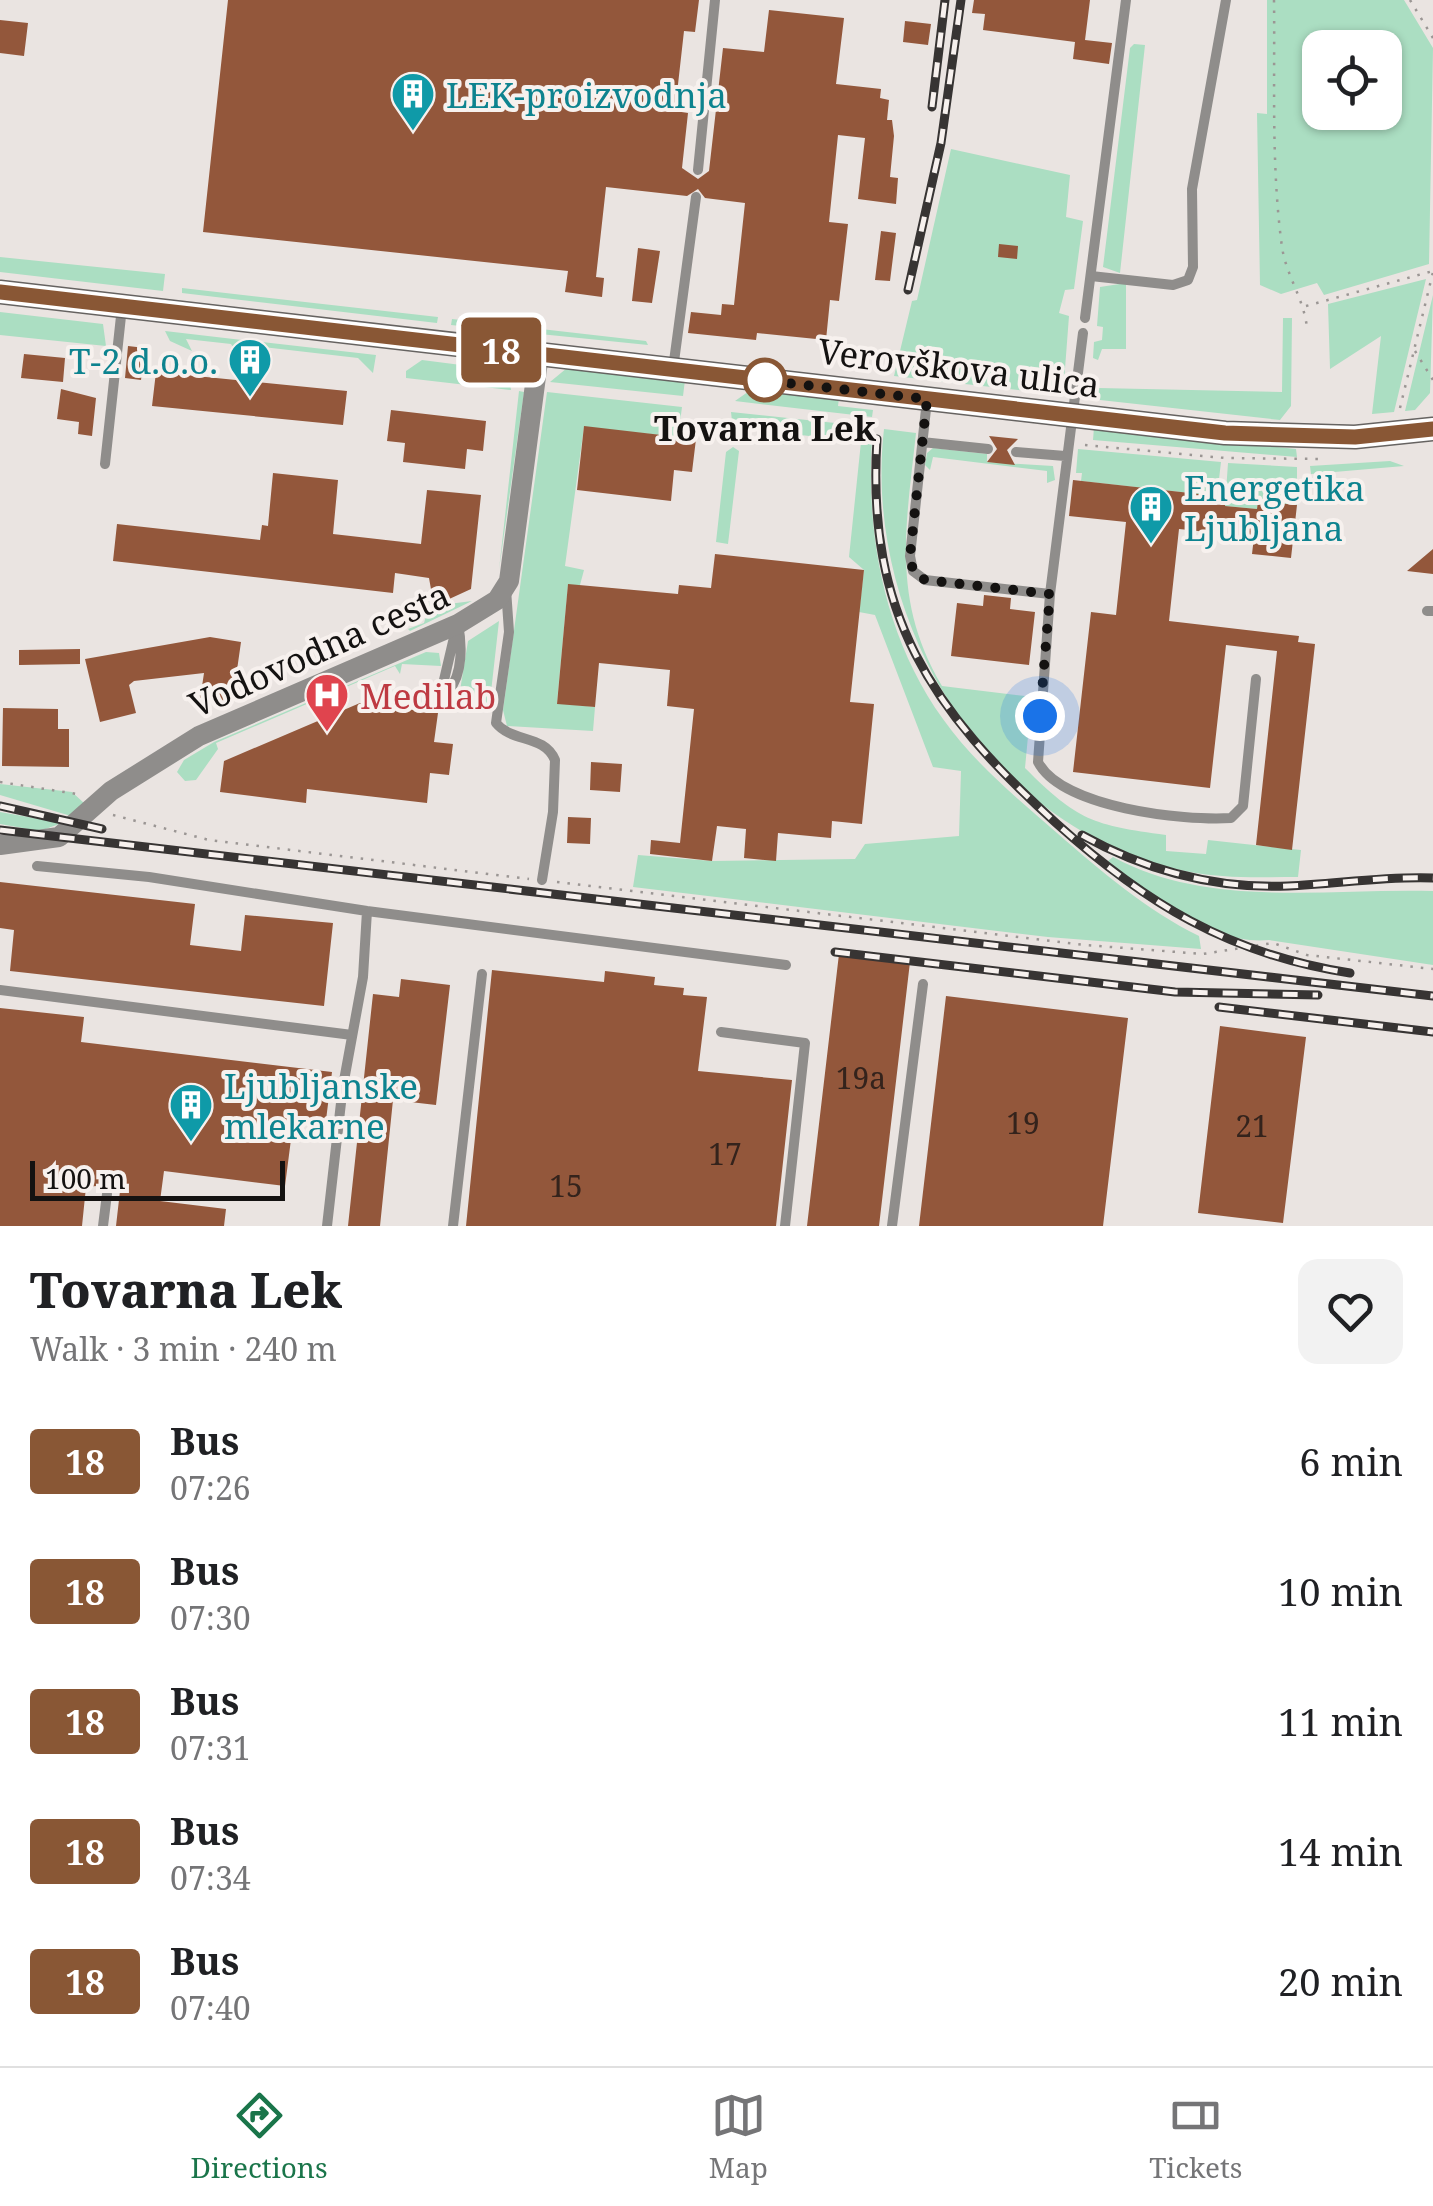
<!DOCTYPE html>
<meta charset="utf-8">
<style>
:root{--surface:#fff;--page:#f2f2f2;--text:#202124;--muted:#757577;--line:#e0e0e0;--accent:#1a754a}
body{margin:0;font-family:"Noto Serif",serif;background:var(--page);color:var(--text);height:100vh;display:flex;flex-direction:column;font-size:38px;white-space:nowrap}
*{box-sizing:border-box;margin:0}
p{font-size:32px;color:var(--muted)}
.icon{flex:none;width:55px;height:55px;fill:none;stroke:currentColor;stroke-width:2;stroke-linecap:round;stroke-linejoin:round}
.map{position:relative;height:1226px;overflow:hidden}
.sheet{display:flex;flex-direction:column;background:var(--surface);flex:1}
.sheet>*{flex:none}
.badge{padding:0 20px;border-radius:8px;font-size:35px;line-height:65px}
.controls{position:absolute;left:1302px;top:30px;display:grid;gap:20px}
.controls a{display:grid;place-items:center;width:100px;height:100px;border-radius:20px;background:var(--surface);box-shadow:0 2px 8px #0004;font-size:50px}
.scale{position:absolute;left:30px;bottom:25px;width:255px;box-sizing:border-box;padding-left:10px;border:5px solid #141211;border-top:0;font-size:28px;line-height:35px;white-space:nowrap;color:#141211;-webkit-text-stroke:8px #f7f1ee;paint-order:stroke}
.you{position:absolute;width:50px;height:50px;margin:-25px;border:8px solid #fff;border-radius:50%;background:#1a73e8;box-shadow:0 0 0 15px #1a73e833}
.map>.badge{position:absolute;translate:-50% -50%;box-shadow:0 0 0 5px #fff}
.round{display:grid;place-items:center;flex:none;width:105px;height:105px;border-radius:20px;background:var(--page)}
.summary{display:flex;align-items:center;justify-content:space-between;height:170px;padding:0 30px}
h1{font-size:48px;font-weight:800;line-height:75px}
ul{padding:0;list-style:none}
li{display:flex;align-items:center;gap:30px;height:130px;padding:0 30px}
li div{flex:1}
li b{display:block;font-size:38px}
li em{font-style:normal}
li .badge{min-width:110px;font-weight:700;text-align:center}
.tab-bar{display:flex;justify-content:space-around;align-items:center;height:140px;border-top:2px solid var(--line);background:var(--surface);font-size:28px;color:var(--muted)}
.tab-bar a{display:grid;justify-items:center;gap:5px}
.tab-bar .current{color:var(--accent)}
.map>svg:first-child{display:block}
.green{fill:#abdec2;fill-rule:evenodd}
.building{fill:#93573b}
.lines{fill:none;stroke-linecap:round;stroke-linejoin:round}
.path{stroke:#9b9694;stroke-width:2.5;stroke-dasharray:2.5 8;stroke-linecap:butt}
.lane{stroke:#8f8d8b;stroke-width:10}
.street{stroke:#8f8d8b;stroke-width:20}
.secondary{stroke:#666361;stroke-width:25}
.rail-casing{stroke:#373433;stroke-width:9}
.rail{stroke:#f7f1ee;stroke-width:5;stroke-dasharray:15;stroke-linecap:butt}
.line-casing{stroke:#fff;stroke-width:22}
.line{stroke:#895735;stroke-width:15}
.walk{stroke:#141211;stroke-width:10;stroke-dasharray:0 18}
.stop-dot{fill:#fff;stroke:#895735;stroke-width:5}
.labels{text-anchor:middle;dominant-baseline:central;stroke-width:8;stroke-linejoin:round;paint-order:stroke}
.number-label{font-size:30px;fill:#34231c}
.culture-label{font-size:35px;fill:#0d838f;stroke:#f7f1ee;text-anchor:start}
.street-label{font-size:35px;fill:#141211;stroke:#f7f1ee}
.stop-label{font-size:35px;font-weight:bold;fill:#141211;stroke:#f7f1ee}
.health-label{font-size:35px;fill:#be3a42;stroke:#f7f1ee;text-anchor:start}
</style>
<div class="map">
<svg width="1433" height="1226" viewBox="0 0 1433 1226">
<rect width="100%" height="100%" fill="#eae4e1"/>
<!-- green -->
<path class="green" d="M1267 0H1404L1433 48 1429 264 1324 295 1317 283 1281 294 1260 285 1257 113 1267 114ZM1320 48H1385V112H1320Z
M1134 44 1145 45 1120 273 1103 267 1130 48Z
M951 149 1070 175 1066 217 1083 221 1074 289 1065 290 1059 313 1069 316 1063 395 894 376 912 301 917 300Z
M0 257 165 274 163 291 0 272Z
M1426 279 1394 412 1372 414 1381 336 1330 369 1328 304Z
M1126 283V349H1102L1098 360 1093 358 1094 342 1102 340 1103 327 1097 326 1100 287Z
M182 288 438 317 437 323 182 293Z
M1433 295 1430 393 1415 410 1405 411Z
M0 312 103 324 106 346 0 335Z
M1283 318H1292L1291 406 1280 420 1082 398 1083 382 1096 377 1099 388 1282 392Z
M452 319 646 341 648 345 451 325Z
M165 331 242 340 240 358 231 344 186 339 192 351 170 341Z
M262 342 376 355 373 373 358 358 263 347 267 361 259 360Z
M422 360 508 371 511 390 406 378V371Z
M567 368 685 380 683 396 550 382Z
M752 389 839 398 838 406 873 410 872 417 735 401Z
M519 391 524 392 499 570Z
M547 392 682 407 678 437 584 427 565 566 584 570 580 585H568L557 703 595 707 593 731 507 726 503 710Z
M731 412 873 427C864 528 883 636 943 719 974 763 1017 798 1057 833 1101 871 1146 910 1199 936L1201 949 1048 937 633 887 638 855 712 861 855 859 865 844 959 836 961 771 933 767 875 615 859 612 864 570 849 557 861 442 741 428 732 421Z
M1094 427 1296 449 1297 457 1093 440Z
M884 429 916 433C906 526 891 600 942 686L1025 696 1031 705 1025 768C1078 821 1093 825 1166 835V851L1206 854 1208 840 1301 850 1298 877C1261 877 1222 879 1185 871 988 830 862 621 884 429Z
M733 447 739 451 728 544 716 542 726 452Z
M933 448 987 454V462L1053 466 1055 480 1047 483V471L933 457 930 470 925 465 927 453Z
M1078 449 1221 462 1217 496 1081 481 1082 473H1076Z
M1390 461 1404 466 1311 474 1310 466Z
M1228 463 1297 467V505L1258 501 1257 509 1225 506Z
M472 601 410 631 408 629 424 623 430 602 433 606Z
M499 621 490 701 487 706 458 703 468 641Z
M426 652 439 653 441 666 402 664 400 674 395 666 216 743 218 749 196 780 185 781 177 772 184 760 214 742Z
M0 784 72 792 85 804 71 816 0 795Z
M0 812 62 823 40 831 0 824Z
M1113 857C1209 909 1327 888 1433 891V965L1269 940C1213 946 1149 895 1108 861Z"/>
<!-- building -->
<path class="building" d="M228 0H699L695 32 684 31 675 111 688 113 682 168 698 179 709 171 723 48 764 52 769 10 844 18 836 84 881 89 880 98 889 100 887 120H892L894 136 890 177 898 178 896 204 858 199 865 138 838 135 829 222 848 224 839 301 830 300 826 340 757 333 756 340 688 333 691 312 721 315 722 304 734 305 745 203 705 198 698 189 687 196 606 187 596 277 604 278 602 297 565 292 568 271 203 232Z
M974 0H1090L1085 40 1112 43 1109 64 1073 59 1075 42 983 30 985 14 972 13Z
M0 20 28 23 24 56 0 53Z
M905 21 931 24 928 45 903 42Z
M881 231 896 233 890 281 875 280Z
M999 244 1018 246 1017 259 998 257Z
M638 248 660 251 652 303 632 301Z
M128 346 145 348 141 380 125 378Z
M24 354 65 358 63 382 21 378Z
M156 372 347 391 343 425 152 406Z
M61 389 96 398 92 436 78 434 79 422 57 419Z
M391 410 486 421 483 451 467 449 465 469 403 462 405 443 387 441Z
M584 426 696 439 692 472 674 470 671 501 577 490Z
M989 436 1018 439 1007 450 1015 465 987 462 997 449Z
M273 473 338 480 333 534 421 544 427 490 481 495 471 589 434 606 429 578 395 573 393 593 113 561 117 524 260 540 262 525 268 526Z
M1073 480 1226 497 1225 506 1257 509 1258 501 1297 505 1291 558 1252 554 1254 537 1179 529 1169 621 1299 636 1298 642 1315 644 1292 850 1256 845 1277 651 1226 645 1210 788 1073 772 1091 612 1116 615 1126 522 1069 516Z
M1433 549V574L1407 571Z
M715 554 864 570 850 702 874 704 862 824 832 821 831 838 778 833 776 861 744 858 746 829 717 826 712 861 650 854 651 840 680 843 694 709 667 706 670 670 599 663 595 707 557 704 568 584 678 594 679 585 711 588Z
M984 595 1011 598 1010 609 1035 612 1029 665 951 656 957 603 983 606Z
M210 637 241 642 232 705 200 700 204 673 134 681 129 685 136 713 100 722 85 659Z
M80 649V664L19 665V650Z
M360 703 438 713 434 742 453 744 449 775 430 773 427 803 307 789 306 803 220 792 224 761Z
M3 708 58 709V729H69V767L2 766Z
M591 762 622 764 620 792 590 790Z
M568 817 591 818 590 844 567 843Z
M0 882 195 904 190 945 241 951 245 915 333 923 324 1006 10 971 14 930 0 928Z
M839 954 910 962 879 1226H807Z
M492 970 604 982 605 971 655 977 654 985 684 988 683 995 707 997 698 1071 792 1080 776 1226H466Z
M401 979 450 985 436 1105 393 1100 380 1226H348L373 994 399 997Z
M946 996 1128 1018 1103 1226H919Z
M0 1008 84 1017 81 1042 332 1072 326 1120 294 1116 285 1186 164 1171 160 1201 226 1209 224 1226H116L120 1191 107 1185 86 1187 82 1226H0Z
M1220 1026 1306 1037 1283 1223 1198 1213Z"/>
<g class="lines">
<!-- path -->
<path class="path" d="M1274 0C1275 82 1271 166 1282 247 1286 275 1304 299 1307 328
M1410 0 1433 38
M1306 306 1433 271
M1415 351 1433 380
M1400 408 1433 272
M1085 445 1225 458 1321 459
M0 782 77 794
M113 815 209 840 529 879
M557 882 1085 945 1203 954 1273 943 1307 955 1433 969"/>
<!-- lane -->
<path class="lane" d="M698 170 715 0
M1091 276 1173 285 1188 280 1193 267 1192 189 1226 0
M1085 318 1126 0
M1083 333 1050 594 1038 762C1062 808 1183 821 1231 818L1243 806 1256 679
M673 369 696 197
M927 400 910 556 913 571 925 580 1050 594
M922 442 988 449
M1016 452 1065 456
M105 464 122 307
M506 589 509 632 496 723C512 743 544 734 555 760L553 812 542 880
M1427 611H1433
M449 690C463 674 462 644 458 624
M449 690 444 680 456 629
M37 866 149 877 367 911 786 965
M0 990 352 1035
M721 1032 805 1043 785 1226
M343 1086 363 977 367 911
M103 1226 107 1194
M327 1226 342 1094
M453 1226 482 974
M892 1226 923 984"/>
<!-- street -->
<path class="street" d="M0 845 59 837 111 791 199 736 458 624 497 600 509 581 539 354"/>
<!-- secondary -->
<path class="secondary" d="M0 292 1225 433 1355 437 1433 429"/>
<defs>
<path id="rail" d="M932 107 945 0
M908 290 941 143 961 0
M877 439C866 614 931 710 1056 823 1145 903 1228 954 1350 973
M0 806 102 829
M0 830 1433 996
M1082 835C1145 870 1215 889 1288 886 1337 884 1384 876 1433 878
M835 952 1175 992 1318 995
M1219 1007 1433 1032"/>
</defs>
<!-- rail casing -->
<use href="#rail" class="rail-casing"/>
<!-- rail -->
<use href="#rail" class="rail"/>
</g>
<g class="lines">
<defs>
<path id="line" d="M0 292 1225 433 1355 437 1433 429"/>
</defs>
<!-- line casing -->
<use href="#line" class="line-casing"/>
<!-- line -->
<use href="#line" class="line"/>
<!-- walk -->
<path class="walk" d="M765 380H760L927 399 910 556 913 571 925 580 1050 594 1040 716"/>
</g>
<!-- icons -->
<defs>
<symbol id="building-pin" viewBox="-11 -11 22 30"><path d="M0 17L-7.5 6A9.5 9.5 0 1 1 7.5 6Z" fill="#0f9aa8" stroke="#f7f1ee"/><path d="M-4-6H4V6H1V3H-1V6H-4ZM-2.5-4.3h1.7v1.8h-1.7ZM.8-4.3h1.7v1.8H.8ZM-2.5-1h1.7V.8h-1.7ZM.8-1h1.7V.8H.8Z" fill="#fff"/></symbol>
<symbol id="hospital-pin" viewBox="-11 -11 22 30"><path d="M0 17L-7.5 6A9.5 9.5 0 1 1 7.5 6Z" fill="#e0444e" stroke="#f7f1ee"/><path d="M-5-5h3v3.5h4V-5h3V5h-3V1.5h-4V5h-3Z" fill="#fff"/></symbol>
</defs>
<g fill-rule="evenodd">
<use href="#building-pin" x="388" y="69" width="50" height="68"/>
<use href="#building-pin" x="225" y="335" width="50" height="68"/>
<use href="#building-pin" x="1126" y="482" width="50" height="68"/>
<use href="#hospital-pin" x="302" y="670" width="50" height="68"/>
<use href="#building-pin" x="166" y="1080" width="50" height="68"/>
</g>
<!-- markers -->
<circle class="stop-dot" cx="765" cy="380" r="20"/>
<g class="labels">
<!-- number labels -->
<g class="number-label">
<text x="861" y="1077">19a</text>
<text x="1023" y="1122">19</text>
<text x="1252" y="1125">21</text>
<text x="725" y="1153">17</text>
<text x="566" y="1185">15</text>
</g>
<!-- culture labels -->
<g class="culture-label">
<text x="446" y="94">LEK-proizvodnja</text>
<text x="218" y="360" text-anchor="end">T-2 d.o.o.</text>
<text x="1184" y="487">Energetika<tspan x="1184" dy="40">Ljubljana</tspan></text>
<text x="224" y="1085">Ljubljanske<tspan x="224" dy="40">mlekarne</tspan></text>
</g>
<!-- street labels -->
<g class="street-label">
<text transform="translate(959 367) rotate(7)">Verovškova ulica</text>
<text transform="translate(319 649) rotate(-24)">Vodovodna cesta</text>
</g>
<!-- stop labels -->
<g class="stop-label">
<text x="765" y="427">Tovarna Lek</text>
</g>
<!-- health labels -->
<g class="health-label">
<text x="360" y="695">Medilab</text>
</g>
</g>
</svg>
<div class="controls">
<a><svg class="icon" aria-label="locate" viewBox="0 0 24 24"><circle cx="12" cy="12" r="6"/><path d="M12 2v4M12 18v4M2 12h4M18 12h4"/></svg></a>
</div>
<div class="scale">100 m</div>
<div class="you" style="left:1040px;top:716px"></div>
<b class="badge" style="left:501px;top:350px;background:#895735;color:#fff">18</b>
</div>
<section class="sheet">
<div class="summary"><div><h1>Tovarna Lek</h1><p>Walk · 3 min · 240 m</p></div><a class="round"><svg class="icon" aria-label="heart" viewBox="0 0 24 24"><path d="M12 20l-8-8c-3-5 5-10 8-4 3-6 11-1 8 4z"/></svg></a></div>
<ul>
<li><span class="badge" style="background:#895735;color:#fff">18</span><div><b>Bus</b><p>07:26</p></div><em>6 min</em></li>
<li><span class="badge" style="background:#895735;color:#fff">18</span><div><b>Bus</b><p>07:30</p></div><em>10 min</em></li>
<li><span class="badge" style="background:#895735;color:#fff">18</span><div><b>Bus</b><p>07:31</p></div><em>11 min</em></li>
<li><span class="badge" style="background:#895735;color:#fff">18</span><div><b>Bus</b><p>07:34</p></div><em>14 min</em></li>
<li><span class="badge" style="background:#895735;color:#fff">18</span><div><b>Bus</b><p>07:40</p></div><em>20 min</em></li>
</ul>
</section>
<nav class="tab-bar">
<a class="current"><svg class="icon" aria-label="directions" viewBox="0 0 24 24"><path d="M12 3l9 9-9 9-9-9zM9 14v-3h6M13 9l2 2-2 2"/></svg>Directions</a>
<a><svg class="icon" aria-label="map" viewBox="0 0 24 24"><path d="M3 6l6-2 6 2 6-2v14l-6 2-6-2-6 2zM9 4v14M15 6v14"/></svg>Map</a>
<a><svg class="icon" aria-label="tickets" viewBox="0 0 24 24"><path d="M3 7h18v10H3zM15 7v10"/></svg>Tickets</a>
</nav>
